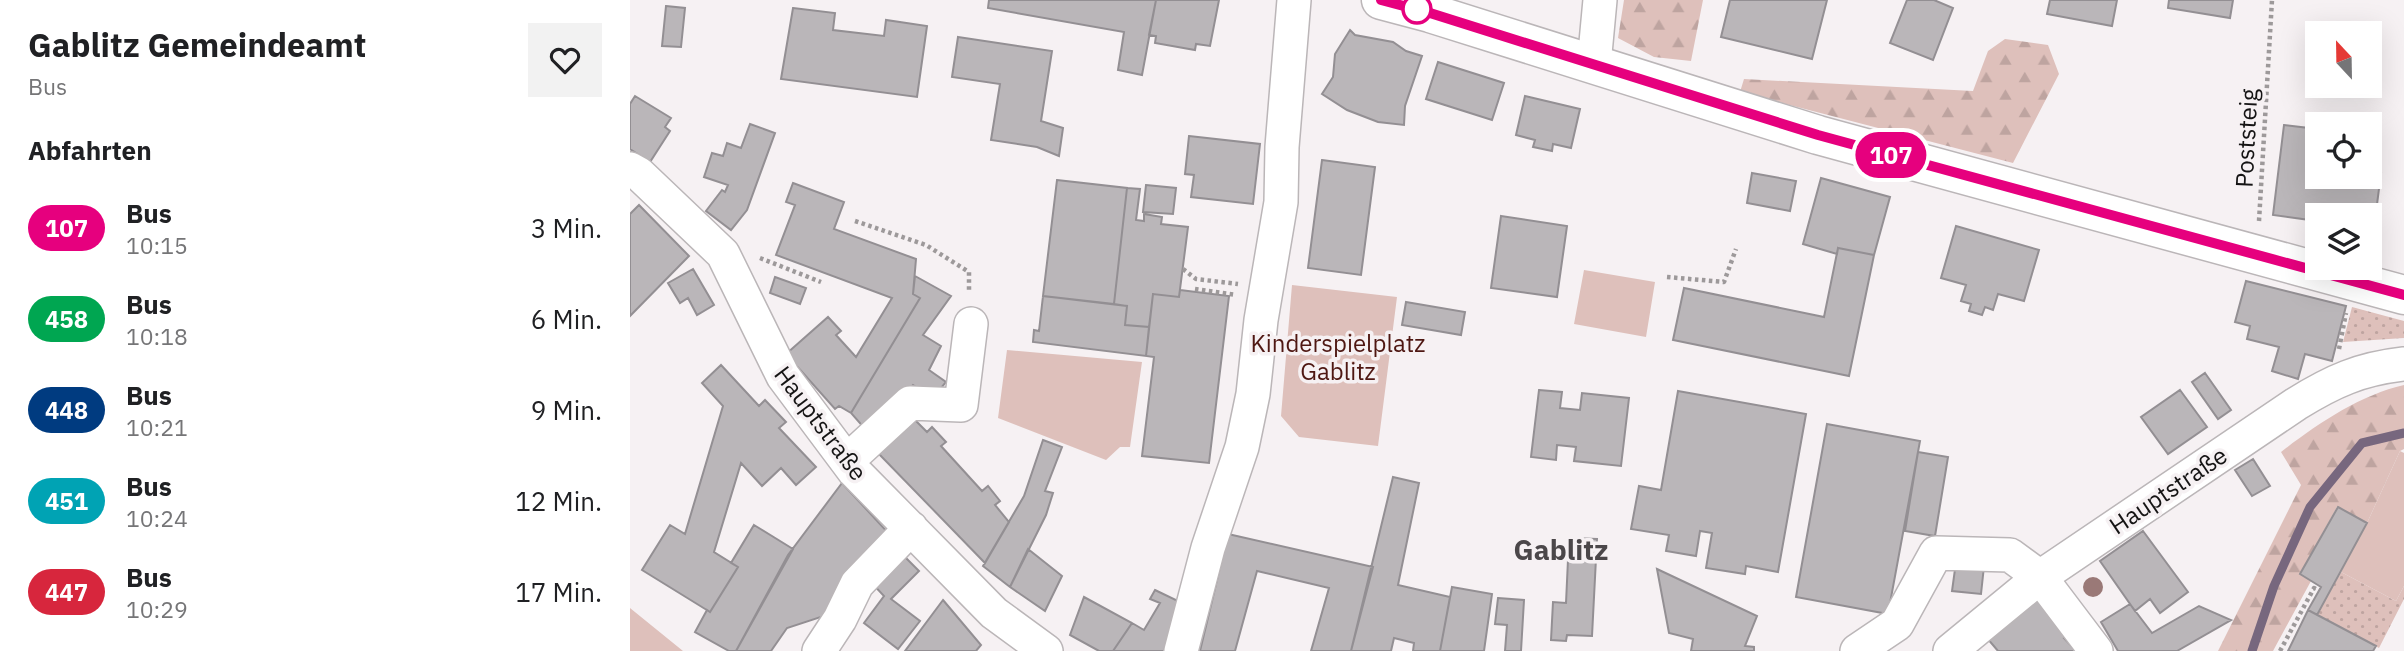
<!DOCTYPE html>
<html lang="de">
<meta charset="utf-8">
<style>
:root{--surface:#fff;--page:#f2f2f2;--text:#202124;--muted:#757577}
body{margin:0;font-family:"IBM Plex Sans",sans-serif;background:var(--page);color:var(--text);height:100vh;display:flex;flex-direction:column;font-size:26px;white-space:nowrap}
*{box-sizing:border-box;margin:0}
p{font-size:23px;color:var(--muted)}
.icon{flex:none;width:38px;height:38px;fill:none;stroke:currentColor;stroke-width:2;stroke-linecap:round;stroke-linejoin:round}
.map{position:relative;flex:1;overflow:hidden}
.side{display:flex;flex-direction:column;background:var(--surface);width:630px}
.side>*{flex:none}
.badge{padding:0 14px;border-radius:23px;font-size:24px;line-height:46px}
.needle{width:46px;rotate:338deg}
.controls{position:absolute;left:1675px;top:21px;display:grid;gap:14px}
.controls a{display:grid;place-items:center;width:77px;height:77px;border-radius:0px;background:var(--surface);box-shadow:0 7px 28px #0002;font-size:35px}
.map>.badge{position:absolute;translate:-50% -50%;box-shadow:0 0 0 4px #fff}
h2{padding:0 28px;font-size:26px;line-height:63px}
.round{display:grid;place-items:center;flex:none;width:74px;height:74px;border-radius:0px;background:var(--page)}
.headline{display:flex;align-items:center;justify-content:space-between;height:119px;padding:0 28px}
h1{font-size:33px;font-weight:800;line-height:52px}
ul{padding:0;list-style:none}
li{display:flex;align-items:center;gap:21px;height:91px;padding:0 28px}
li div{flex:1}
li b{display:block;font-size:26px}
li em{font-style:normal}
li .badge{min-width:77px;font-weight:700;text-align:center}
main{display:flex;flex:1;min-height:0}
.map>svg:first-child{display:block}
.grass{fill:url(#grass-dots)}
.forest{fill:url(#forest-firs)}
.green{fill:#dec0bb}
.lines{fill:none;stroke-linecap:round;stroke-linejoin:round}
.stream{stroke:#77677e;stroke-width:9}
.building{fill:#bab6b9;stroke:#938f93;stroke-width:2}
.minor-casing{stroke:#bbb6b8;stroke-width:36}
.major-casing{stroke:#bbb6b8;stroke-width:41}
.path{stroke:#9d999a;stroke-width:4.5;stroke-dasharray:3.5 3.5;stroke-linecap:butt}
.minor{stroke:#fff;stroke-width:33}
.major{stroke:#fff;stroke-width:38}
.tree{fill:#9a7977}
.line-casing{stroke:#fff;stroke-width:16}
.line{stroke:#e6007e;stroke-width:10}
.stop-dot{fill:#fff;stroke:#e6007e;stroke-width:3.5}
.labels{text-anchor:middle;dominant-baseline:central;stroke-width:7;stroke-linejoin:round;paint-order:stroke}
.street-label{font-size:24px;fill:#151414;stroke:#f6f1f3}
.park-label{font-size:24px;fill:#4e1712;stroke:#f6f1f3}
.quarter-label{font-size:28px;font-weight:bold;fill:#4b4749;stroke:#f6f1f3}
</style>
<main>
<section class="side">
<div class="headline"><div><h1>Gablitz Gemeindeamt</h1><p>Bus</p></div><a class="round"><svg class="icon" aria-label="heart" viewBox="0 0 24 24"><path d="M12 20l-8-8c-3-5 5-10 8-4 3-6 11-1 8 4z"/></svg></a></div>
<h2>Abfahrten</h2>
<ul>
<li><span class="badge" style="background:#e6007e;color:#fff">107</span><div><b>Bus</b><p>10:15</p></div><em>3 Min.</em></li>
<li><span class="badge" style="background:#00a651;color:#fff">458</span><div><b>Bus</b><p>10:18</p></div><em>6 Min.</em></li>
<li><span class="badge" style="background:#003b80;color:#fff">448</span><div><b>Bus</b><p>10:21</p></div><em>9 Min.</em></li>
<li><span class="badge" style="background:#00a3b4;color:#fff">451</span><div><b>Bus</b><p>10:24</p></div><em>12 Min.</em></li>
<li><span class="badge" style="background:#d7263d;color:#fff">447</span><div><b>Bus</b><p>10:29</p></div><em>17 Min.</em></li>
</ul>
</section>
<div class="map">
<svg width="1774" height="651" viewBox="0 0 1774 651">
<defs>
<pattern id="grass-dots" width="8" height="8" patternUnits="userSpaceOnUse" patternTransform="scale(1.75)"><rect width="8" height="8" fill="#dec0bb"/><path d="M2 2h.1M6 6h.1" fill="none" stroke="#bea4a0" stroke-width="1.8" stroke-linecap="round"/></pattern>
<pattern id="forest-firs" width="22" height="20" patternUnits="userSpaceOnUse" patternTransform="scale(1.75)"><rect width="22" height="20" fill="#dec0bb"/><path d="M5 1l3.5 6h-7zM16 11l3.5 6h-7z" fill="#bea4a0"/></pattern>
</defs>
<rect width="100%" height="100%" fill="#f6f1f3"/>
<!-- grass -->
<path class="grass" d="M1722 307 1774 321V338L1713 342Z
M1711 572 1766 601 1774 586V599L1749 648 1687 615Z"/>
<!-- forest -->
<path class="forest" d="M994 0H1073L1061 61 1024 57 988 38Z
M1375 39 1418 45 1429 74 1383 163 1110 92 1114 79 1343 91 1358 51Z
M1774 385V449L1770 451 1737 523 1707 507 1670 574 1681 581 1643 651H1588L1671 485 1651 452C1687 424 1730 395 1774 385Z"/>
<!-- green -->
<path class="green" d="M954 270 1025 282 1016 337 944 324Z
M662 285 767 297 748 446 669 437 651 416Z
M377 350 512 362 500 447H490L476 460 368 418Z
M1770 451 1774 453V586L1766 601 1711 572 1737 523Z
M0 608 53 651H0Z"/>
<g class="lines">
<!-- stream -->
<path class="stream" d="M1622 651 1644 586 1680 507 1732 443 1774 433"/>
</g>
<!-- building -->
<path class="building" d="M359 0H526L512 75 488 70 494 32 358 8Z
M526 0H589L580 46 566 44 565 50 525 43 526 36 519 35Z
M1100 0H1197L1182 59 1091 37Z
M1277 0H1304L1323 8 1303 60 1260 43Z
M1420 0H1487L1482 26 1417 14Z
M1539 0H1603L1600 18 1538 8Z
M36 6 55 8 51 47 32 46Z
M163 8 205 13 203 30 254 36 256 20 297 26 287 97 151 79Z
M720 30 725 35 763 42 776 51 792 56 775 106 774 125 748 122 717 110 692 94 703 77 705 54Z
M328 37 422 51 411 121 433 128 429 156 407 147 361 140 370 84 322 77Z
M808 62 874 83 862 120 796 99Z
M5 96 41 118 35 127 40 131 20 162 0 149V104Z
M895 96 950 109 941 148 923 144 922 151 903 147 905 140 886 135Z
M120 124 145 133 117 210 101 230 76 211 92 190 95 192 98 185 74 177 82 153 93 156 97 143 111 148Z
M1654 125 1687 129V177H1740V171L1751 173 1744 228 1740 227V215H1687V221L1643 215Z
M559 136 630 144 623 204 561 197 564 175 555 174Z
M692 160 745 167 731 275 678 268Z
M1122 173 1166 181 1160 211 1117 203Z
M1191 178 1260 197 1244 255 1208 248 1207 254 1173 244Z
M427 180 497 188 484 304 413 296Z
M163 183 214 202 204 229 286 259 283 294 290 298 221 413 209 406 205 409 156 354 198 317 211 331 206 335 226 357 262 298 146 255 165 205 156 202Z
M516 185 546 188 543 214 513 212Z
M497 188 510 189 506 220 514 221V214L532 217 531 224 558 227 549 297 523 294 519 327 495 325 497 306 484 304Z
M9 205 59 256 0 316V214Z
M871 216 937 226 927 297 861 288Z
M1326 226 1409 250 1394 301 1368 294 1363 310 1355 307 1352 315 1339 311 1341 304 1331 301 1336 285 1311 278Z
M1208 248 1244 255 1219 376 1043 340 1054 288 1194 317Z
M63 269 84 305 67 315 58 298 50 303 38 283Z
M285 276 321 296 293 335 311 346 299 370 316 382 303 398 283 385 236 430 221 413 290 298 283 294Z
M145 277 176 288 170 304 140 293Z
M1616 281 1716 306 1702 361 1675 354 1668 379 1642 371 1649 347 1617 339 1620 326 1605 322Z
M550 290 599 296 579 463 512 456 524 357 516 356 523 294 549 297Z
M413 296 497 306 495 325 519 327 516 356 403 342 404 330 409 331Z
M776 302 835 312 831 335 772 325Z
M91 365 129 406 135 400 156 422 149 428 186 467 166 485 151 468 132 486 111 463 84 552 108 567 80 612 12 570 40 525 55 534 93 406 72 383Z
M1575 373 1601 410 1588 419 1562 382Z
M909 390 932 392 930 408 950 410 952 393 999 398 991 466 944 461 946 447 927 445 926 460 901 457Z
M1550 390 1577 427 1538 454 1511 417Z
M1048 391 1176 414 1148 572 1116 566 1115 574 1076 568 1082 533 1070 531 1066 556 1036 551 1039 535 1001 529 1009 486 1031 490Z
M283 418 297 432 302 427 316 442 311 446 352 491 358 486 370 501 365 505 379 522 355 563 248 453Z
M1197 424 1290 441 1258 614 1166 597Z
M413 440 432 447 415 491 423 493 416 515 380 587 353 566 394 496Z
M1288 452 1318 457 1305 536 1275 531Z
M1623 459 1640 486 1622 496 1605 470Z
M763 477 789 483 768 585 820 597 810 651H783L784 643 764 638 761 651H721Z
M212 483 262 537 197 615 157 628 141 651H106L158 555Z
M1708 507 1737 523 1687 615 1678 610 1691 587 1670 574Z
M124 525 163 549 106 651H99L65 632 77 610 80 612 108 567 101 563Z
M1513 531 1558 592 1530 613 1520 599 1505 611 1470 561Z
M598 534 743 567 721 651H681L699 588 627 571 605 651H570Z
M939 538 967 539 962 636 937 635 936 641 921 640 923 602 936 603Z
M398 549 432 576 415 611 380 587Z
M270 552 289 571 261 599 290 621 268 649 234 623 254 596 240 581Z
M1326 562 1354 566 1351 594 1322 591Z
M1027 569 1127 616 1115 646 1124 647V651H1061L1063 639 1039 633Z
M822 587 862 594 854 651H810Z
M525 590 548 601 534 651H483L502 623 514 630 530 603 520 599Z
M1404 593 1440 633 1434 638 1446 651H1368L1357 638Z
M454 597 502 623 483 651H469L440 635Z
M868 598 894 600 891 651H875L877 625 865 624Z
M313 600 351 645 346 651H275Z
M1500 604 1522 633 1569 606 1601 620 1547 651H1488L1471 622Z
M1678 610 1746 646 1743 651H1658Z"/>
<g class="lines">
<defs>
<path id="minor" d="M964 64 970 0
M0 169 9 174 93 254 153 376 224 471 364 613 416 651
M217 461 280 403 331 405 341 324
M189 651 210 619 227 584 281 528
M551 651 578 548 612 447 623 394 631 320 651 202 652 147 664 0
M1227 651 1267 624 1306 553 1380 555 1410 577 1466 651
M1320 651 1410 577 1666 404C1703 381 1730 369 1774 364"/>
<path id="major" d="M751 0 800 13 1188 135 1774 295"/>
</defs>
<!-- minor casing -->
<use href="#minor" class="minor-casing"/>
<!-- major casing -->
<use href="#major" class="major-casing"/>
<!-- path -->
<path class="path" d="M225 221 296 245 339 272V293
M1629 221 1642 0
M130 258 191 282
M553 269 566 279 608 284
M1037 277 1094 282 1106 249
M565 289 606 295
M1709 349 1716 313
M1650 651 1684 588 1689 591"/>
<!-- minor -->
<use href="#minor" class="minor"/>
<!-- major -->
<use href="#major" class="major"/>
</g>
<!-- trees -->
<circle class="tree" cx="1463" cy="587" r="10"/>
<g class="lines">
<defs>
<path id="line" d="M751 0 800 13 1188 135 1774 295"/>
</defs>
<!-- line casing -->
<use href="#line" class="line-casing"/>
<!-- line -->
<use href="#line" class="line"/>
</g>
<!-- markers -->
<circle class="stop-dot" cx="787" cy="9" r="14"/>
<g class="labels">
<!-- street labels -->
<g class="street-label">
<text transform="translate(1616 138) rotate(-87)">Poststeig</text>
<text transform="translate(191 423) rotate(53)">Hauptstraße</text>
<text transform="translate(1538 490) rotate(-34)">Hauptstraße</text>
</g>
<!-- park labels -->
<g class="park-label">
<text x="708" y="343">Kinderspielplatz<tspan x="708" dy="28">Gablitz</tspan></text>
</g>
<!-- quarter labels -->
<g class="quarter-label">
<text x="931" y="549">Gablitz</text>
</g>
</g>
</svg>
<div class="controls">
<a><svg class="needle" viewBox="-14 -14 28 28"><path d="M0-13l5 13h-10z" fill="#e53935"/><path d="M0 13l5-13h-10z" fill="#757577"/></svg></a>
<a><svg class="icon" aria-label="locate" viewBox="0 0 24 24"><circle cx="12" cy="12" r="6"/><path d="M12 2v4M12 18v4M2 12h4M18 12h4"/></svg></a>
<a><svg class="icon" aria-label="layers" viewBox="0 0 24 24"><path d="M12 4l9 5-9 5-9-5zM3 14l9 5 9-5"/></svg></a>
</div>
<b class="badge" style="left:1261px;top:155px;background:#e6007e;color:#fff">107</b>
</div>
</main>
